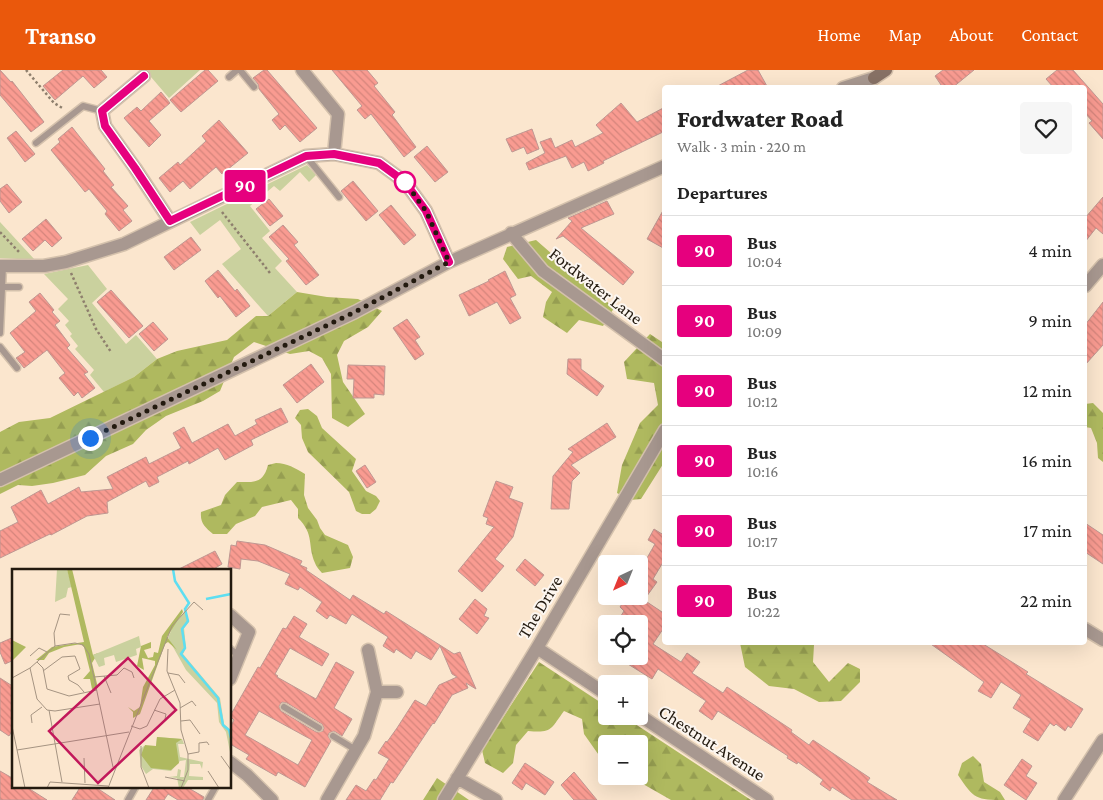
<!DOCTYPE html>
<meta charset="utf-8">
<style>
:root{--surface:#fff;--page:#f6f6f6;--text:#222;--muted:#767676;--line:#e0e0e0;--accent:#ea580c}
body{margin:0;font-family:"Crimson Pro",serif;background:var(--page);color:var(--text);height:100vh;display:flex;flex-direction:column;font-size:19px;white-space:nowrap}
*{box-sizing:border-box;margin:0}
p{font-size:16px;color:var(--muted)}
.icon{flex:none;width:28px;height:28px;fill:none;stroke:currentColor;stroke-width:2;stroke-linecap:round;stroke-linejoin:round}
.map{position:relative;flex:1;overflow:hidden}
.details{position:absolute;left:662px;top:15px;width:425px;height:560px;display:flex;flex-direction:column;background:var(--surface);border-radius:5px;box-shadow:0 5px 20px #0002}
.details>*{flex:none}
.badge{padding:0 10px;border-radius:4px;font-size:18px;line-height:32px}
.needle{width:32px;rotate:223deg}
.buttons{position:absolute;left:598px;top:485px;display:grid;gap:10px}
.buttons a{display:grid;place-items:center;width:50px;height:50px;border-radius:5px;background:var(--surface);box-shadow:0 5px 20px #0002;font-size:25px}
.you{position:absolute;width:25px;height:25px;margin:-12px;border:4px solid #fff;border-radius:50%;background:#1a73e8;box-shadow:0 0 0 8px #1a73e833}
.map>.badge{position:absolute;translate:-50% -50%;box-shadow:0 0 0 2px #fff}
h2{padding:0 15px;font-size:19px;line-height:45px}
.round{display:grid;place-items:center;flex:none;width:52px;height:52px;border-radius:5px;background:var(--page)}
.summary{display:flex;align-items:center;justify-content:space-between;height:85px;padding:0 15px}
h1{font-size:24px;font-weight:800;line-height:38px}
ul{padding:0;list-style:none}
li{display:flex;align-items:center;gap:15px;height:70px;padding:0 15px;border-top:1px solid var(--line)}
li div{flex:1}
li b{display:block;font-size:19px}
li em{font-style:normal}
li .badge{min-width:55px;font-weight:700;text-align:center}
header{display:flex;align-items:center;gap:30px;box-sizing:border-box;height:70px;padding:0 25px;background:var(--accent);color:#fff}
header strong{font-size:24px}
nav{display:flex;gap:28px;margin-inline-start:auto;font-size:18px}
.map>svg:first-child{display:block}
.green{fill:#cad19e}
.forest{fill:url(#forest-firs)}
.building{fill:url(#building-back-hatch);stroke:#bf9792;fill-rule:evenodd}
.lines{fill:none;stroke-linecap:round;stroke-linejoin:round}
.lane-casing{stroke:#d4c1ac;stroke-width:9}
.street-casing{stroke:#d4c1ac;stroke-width:15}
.secondary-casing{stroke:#d4c1ac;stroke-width:15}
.path{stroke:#8e7f6d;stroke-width:2.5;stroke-dasharray:2.5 2.5;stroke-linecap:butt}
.lane{stroke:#a89890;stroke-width:6}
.street{stroke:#a89890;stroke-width:12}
.secondary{stroke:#877165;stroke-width:12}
.line-casing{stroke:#fff;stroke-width:11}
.line{stroke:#e6007e;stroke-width:8}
.walk{stroke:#231a0f;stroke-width:5;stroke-dasharray:0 9}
.stop-dot{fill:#fff;stroke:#e6007e;stroke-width:2.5}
.labels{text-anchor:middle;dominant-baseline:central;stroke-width:4;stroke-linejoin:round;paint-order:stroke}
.street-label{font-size:18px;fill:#231a0f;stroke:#fcf6f0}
.inset-river{fill:none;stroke:#5edef1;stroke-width:2.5}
.inset-road{fill:none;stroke:#a59482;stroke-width:1}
.view{fill:#c2185b;fill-opacity:0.15;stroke:#c2185b;stroke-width:2.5}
.inset-edge{fill:none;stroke:#231a0f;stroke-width:2.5}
</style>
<header>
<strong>Transo</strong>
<nav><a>Home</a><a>Map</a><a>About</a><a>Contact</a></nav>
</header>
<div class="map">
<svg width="1103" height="730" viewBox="0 0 1103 730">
<defs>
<pattern id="forest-firs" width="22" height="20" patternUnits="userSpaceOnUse" patternTransform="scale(1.25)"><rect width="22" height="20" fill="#afb95f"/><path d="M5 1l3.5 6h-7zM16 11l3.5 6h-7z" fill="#969e51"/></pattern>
<pattern id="building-back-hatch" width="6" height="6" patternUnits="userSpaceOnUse" patternTransform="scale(1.25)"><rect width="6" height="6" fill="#f99b91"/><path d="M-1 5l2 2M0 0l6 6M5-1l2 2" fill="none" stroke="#d5857c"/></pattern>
</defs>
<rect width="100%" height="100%" fill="#fbe6ce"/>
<!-- green -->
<path class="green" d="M145 0H200L169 28Z
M307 95 316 105 309 112 300 102 280 121 274 116 250 136 270 161 262 168 282 191 275 198 297 222 268 246 222 194 241 179 220 150 200 165 190 152Z
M0 152 35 190 0 188Z
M88 195 107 219 92 233 126 274 136 265 157 289 134 307 104 322 90 305 94 300 75 279 78 276 70 266 72 264 65 255 69 251 58 239 68 229 44 204Z"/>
<!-- forest -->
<path class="forest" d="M536 170 614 238 603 256 579 250 567 263 543 247 546 232 552 222 531 206 518 209 503 189 507 177Z
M297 222 327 227 358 229 382 241 368 257 344 271 337 285 343 312 365 344 348 357 332 348 331 304 322 288 309 281 290 284 254 272 234 287 220 321 203 331 166 346 146 360 133 374 106 386 85 405 53 413 32 416 18 415 0 424V362L19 352 50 348 134 307 157 289 177 281 227 270 256 246H268Z
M650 264 665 274V391L641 429 630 430 617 423 622 395 640 353 658 335 654 313 627 309 624 292Z
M1093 333 1103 343V392L1098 388 1097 373 1091 358 1085 357V334Z
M308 339 317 346 322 358 356 389 352 401 366 421 376 426 380 431 376 439 370 444H362L356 441 349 422 308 382 302 368 301 355 295 348 300 340Z
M276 393C287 393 295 398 305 404L304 425 308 438 317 450 320 458 325 465 348 475 353 487 350 498 322 503C319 500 316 496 315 493 307 475 315 465 298 448V439L291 430 262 437 255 446 236 454 227 464H213C205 457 200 453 201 442L221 435 225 425 237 412C254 412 263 414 268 395Z
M740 573H813L814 575 813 592 829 612 848 593 860 599V612L841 631 819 632 794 619 769 616 745 597Z
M539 592 606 636V646H623L751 730H671L629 706H639V674H606V694L603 691 584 664 582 649 564 641C550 660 552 663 528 661L516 675 513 693 503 703 485 693 482 680Z
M973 686 981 694 984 712 1000 722 1005 730C976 730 974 729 958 705L962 693Z
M437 708 469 730H423Z"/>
<!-- building -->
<path class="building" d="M0 0 11 12 12 11 44 52 31 62 0 25Z
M63 0H101L107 7 94 18 83 6 55 30 43 16Z
M205 0H208L218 11 181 42 170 30Z
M264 0H267L317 58 300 72 285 55 280 60 272 50 279 44 259 19 258 14 253 8Z
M332 0H367L378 13 374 16 395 42 392 45 416 77 404 87 371 44 365 49 357 40 362 36Z
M748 0H758L768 18H714Z
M943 0H974L952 18H943L935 6Z
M1057 0H1073L1103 34V69L1089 53 1092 51 1085 43V18H1054L1046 9Z
M161 22 170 33 149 51 161 65 149 77 124 48 137 37 141 41Z
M621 33 637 52 665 37V61L603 91 604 93 588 101 584 92 572 98 566 86 529 100 526 93 545 83 540 72 551 68 555 78 572 70 575 77 603 63 596 55Z
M219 50 248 83 222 104 216 97 190 119 183 111 170 122 159 108 178 92 180 95 206 71 202 66Z
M72 57 105 99 103 101 114 115 111 117 128 136 123 140 132 151 119 161 105 144 107 141 89 119 85 122 51 80 60 72 58 69Z
M532 59 539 79 527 84 524 77 512 82 506 69Z
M16 61 35 84 25 92 7 68Z
M427 76 448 102 435 112 414 87Z
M353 111 378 141 366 151 341 121Z
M7 114 22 132 9 143 0 131V119Z
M1103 127V164L1096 158 1085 172V148Z
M269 129 283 146 270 156 256 139Z
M607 131 614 144 581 158 634 202 623 215 563 166 556 169 572 151 568 148Z
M391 135 416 165 404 175 379 145Z
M665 137V179L647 169Z
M46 149 62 168 52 177 45 170 33 181 22 169Z
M283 155 298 172 294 175 319 205 306 215 286 191 289 189 269 167Z
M191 167 201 180 174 200 164 187Z
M218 200 235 221 237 219 250 236 236 247 220 226 218 228 205 211Z
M505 201 516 225 510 228 521 248 510 254 497 232 469 246 459 225 489 211 488 210Z
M111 220 143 256 129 268 97 232Z
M40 223 54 240 52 242 60 251 55 255 70 275 67 278 88 302 84 304 95 318 82 328 78 322 74 326 59 308 65 303 47 280 24 298 16 288 25 282 10 263 36 241 29 232Z
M1103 232V275L1085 295V255Z
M407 249 420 267 415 270 424 284 415 290 393 258Z
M153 252 168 269 154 281 139 264Z
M568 289H581V299L604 316 597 326 567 304Z
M311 294 324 312 297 333 283 315Z
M348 295 385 296 384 325 374 324V328H353L354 309H347Z
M281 338 288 352 251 370 253 375 225 390 218 378 189 394 188 391 157 407 159 412 149 417 146 411 107 432 108 443 87 446 51 465 50 464 0 488V461L18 452 11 437 41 420 48 434 79 417 81 422 113 419 107 407 146 387 149 394 181 378 173 363 184 357 192 373 228 354 235 366 257 354 255 350Z
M607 353 616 367 571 395 580 403 572 411 569 439H551L553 406 573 382 568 379Z
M365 395 376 412 367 418 356 401Z
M496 411 513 417 509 428 523 433 513 467 495 489 504 496 482 522 458 501 494 457 486 454 488 448 483 446Z
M1085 453 1103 465V494L1085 482Z
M665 458V489L653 509 657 512 644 530 665 544V556L653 574 681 592 687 583 700 592 692 603 723 623 727 617 792 660 791 662 809 675 813 670 870 708 867 712 897 730H852L832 717 830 721 820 714 823 710 798 692 797 694 787 688 788 686 718 641 712 650 699 641 706 631 658 599 652 609 615 586H639V554H616L624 541 620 537 627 526H639V502L655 474 648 470 654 459 662 464Z
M237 471 265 475 302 491 300 495 307 498 306 500 350 530 353 525 384 544 386 541 454 584 460 582 476 619 466 613 468 618 452 625 434 654 433 653 393 713 391 712 380 730H346L356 715 366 721 374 709 376 710 389 689 378 683 386 671 387 672 397 658 415 630 426 636 439 615 457 607 452 604 440 576 431 590 416 581 411 589 396 579 394 583 383 576 388 567 352 544 346 554 330 545 327 549 316 541 322 532 300 517 298 520 285 514 290 504 258 491 241 489 240 499 228 497 231 475 236 476Z
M215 481 222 494 212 500H177Z
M525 489 544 505 535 516 516 500Z
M475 529 487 539 484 546 489 548 477 564 459 549Z
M294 546 307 554 299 567 329 584 322 596 290 578 275 604 278 606 277 607 316 629 336 592 354 602 334 638 352 649 342 666 334 661 329 663 328 666 331 671 305 717 278 702 276 706 246 689 249 685 230 674V658L234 650 230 646 258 597 260 598 283 558 286 559ZM282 632 287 633 322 654 324 658 323 661 316 662 281 641 279 636ZM259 641 312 670 298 695 245 665Z
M14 567V590L5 594 0 582V573Z
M928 572H980L1028 602 1026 604 1083 639 1071 658 1068 656 1065 661 1056 654 1054 656 1050 653 1038 671 1023 662 1031 649 1013 638 1021 625 1001 612 991 628 978 621 984 612Z
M0 608 14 617V658L9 666 0 660Z
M1022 689 1032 696 1026 706 1037 713 1026 730 1004 715Z
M525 693 554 712 545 725 526 713 522 720 512 713Z
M0 701 14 709V716H25L47 730H0Z
M574 702 597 730H574L561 715Z
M81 716H94L115 730H72Z
M155 716H185L204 727 203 730H178L168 724 164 730H146Z"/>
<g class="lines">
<defs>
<path id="lane" d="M240 0 254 17
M229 7 237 0
M36 73 83 36 102 41
M306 86 339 127
M2 217H19
M0 263 3 196
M0 277 17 298
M230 579 240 586
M284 637 319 658
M333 666 356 680
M128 730 136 716
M208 730 216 716"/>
<path id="street" d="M302 0 338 44 334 84
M144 6 102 41 105 56 135 98 170 151
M843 18 874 8
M511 163 543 201 665 290
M0 196H44L66 192 124 174 306 86 334 84 379 93 405 112 426 141 449 192
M1085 216 1103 195
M0 410 355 242 449 192 665 96
M230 545 249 562 230 609
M1085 559 1103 570
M537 578 606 624
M377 622H397
M639 645 767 730
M230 692 247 705 272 730
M457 708 496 730
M327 730 364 666 377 622 368 580
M444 730 537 578 665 360
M1064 730 1103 670"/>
<path id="secondary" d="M874 8 886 0"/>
</defs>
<!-- lane casing -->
<use href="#lane" class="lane-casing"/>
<!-- street casing -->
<use href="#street" class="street-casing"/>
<!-- secondary casing -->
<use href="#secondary" class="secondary-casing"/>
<!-- path -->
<path class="path" d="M26 0 54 33 64 39
M222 142 270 203
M0 162 19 182
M71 203 96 259 111 282"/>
<!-- lane -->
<use href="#lane" class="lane"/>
<!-- street -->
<use href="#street" class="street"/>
<!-- secondary -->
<use href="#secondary" class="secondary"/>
</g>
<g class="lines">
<defs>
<path id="line" d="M144 6 102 41 105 56 135 98 170 151 306 86 334 84 379 93 405 112 426 141 449 192"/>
</defs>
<!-- line casing -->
<use href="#line" class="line-casing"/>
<!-- line -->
<use href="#line" class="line"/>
<!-- walk -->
<path class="walk" d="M90 368 355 242 449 192 426 141 405 112"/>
</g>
<!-- markers -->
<circle class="stop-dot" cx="405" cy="112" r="10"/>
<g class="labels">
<!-- street labels -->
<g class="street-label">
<text transform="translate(596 216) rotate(38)">Fordwater Lane</text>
<text transform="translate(540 537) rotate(-59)">The Drive</text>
<text transform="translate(712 673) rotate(33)">Chestnut Avenue</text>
</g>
</g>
<!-- overview -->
<g transform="translate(12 499)">
<rect width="219" height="219" fill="#fbe6ce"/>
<path d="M45 0H55L60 18 56 19 54 28 43 33ZM173 42 177 53 172 59 174 79 171 85 208 129 212 155 219 162V188L214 163 207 153 205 134 174 101 156 69 161 57ZM145 168 170 170 172 175H166L168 188 191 193 190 200 188 195H178L177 207 191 208V211H176L171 219H167L165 209 157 208 165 207 166 200 169 201 168 208H172L174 191 168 192 159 202 141 200 134 205 129 197 127 181 132 177H144Z" fill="#cad19e"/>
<path d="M55 0H60L81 86 86 84 80 94 86 119 80 120 78 110H71L78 102 72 78 69 75 52 78 37 84 32 91H24L40 78 72 73ZM170 40 171 43 155 68 165 81 156 73 153 75 128 145 121 149V143L116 138 122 142 128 138 131 118 143 96V92L130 89 132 101 125 97 129 77 139 73V79L132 81 136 89 141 88 142 83 146 84 150 67ZM0 71 14 78 0 92 1 83ZM145 168 170 170 164 174 167 194 159 201 139 199 129 186 133 176 144 177Z" fill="#afb95f"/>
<path d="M127 67 129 78 124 80 125 86 104 93 102 86 92 89 93 96 87 98 81 86Z" fill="#cad19e"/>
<path class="inset-river" d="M161 0 163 12 177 34 173 40 176 52 170 60 173 79 169 85 206 129 211 156 217 161 219 169M194 30 219 25"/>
<path class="inset-road" d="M43 77 42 64 48 45 58 46M156 80 155 102 168 134 169 161 176 185V201L169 219M18 87 27 79 35 83M25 93 31 99 35 120 57 127 85 121M18 99 25 130 35 141 43 142 88 135M31 102 50 88 63 87 68 100 56 107 57 111 66 116 72 123M156 104 167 106 173 114M92 107 99 124M82 108 105 106 112 99 120 103 122 109M0 109 18 99 43 77 63 74 71 76 77 85 101 198M168 139 180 132 184 137M37 141 50 213M142 141 154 145 153 150M169 152 178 151 188 165M20 154 19 146 30 138M0 157 13 219M119 157 128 160 135 157 148 130 163 121M129 177V198L137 219M5 181 117 163M176 185 187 183V174L195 173 197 176M209 187 219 201M72 189 73 214M196 202 207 219M153 208 173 212M35 219 38 213 96 217M96 219 160 57 182 33 191 41"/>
<path class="view" d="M116 89 164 141 86 214 37 162Z"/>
<rect width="219" height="219" class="inset-edge"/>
</g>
</svg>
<div class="buttons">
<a><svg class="needle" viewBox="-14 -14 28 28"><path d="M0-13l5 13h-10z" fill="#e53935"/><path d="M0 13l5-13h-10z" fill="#767676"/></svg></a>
<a><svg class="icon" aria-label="locate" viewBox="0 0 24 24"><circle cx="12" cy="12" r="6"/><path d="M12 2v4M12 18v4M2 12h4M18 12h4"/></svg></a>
<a>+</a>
<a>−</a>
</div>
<div class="you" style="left:90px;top:368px"></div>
<b class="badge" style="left:245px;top:116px;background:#e6007e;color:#fff">90</b>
<section class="details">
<div class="summary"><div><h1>Fordwater Road</h1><p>Walk · 3 min · 220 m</p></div><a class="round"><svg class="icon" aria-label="heart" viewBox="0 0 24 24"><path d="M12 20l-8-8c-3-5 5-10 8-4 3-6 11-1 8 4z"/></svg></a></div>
<h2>Departures</h2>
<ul>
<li><span class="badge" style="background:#e6007e;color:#fff">90</span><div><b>Bus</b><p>10:04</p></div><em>4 min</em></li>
<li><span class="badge" style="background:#e6007e;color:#fff">90</span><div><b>Bus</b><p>10:09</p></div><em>9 min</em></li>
<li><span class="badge" style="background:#e6007e;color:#fff">90</span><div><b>Bus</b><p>10:12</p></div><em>12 min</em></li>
<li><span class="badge" style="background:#e6007e;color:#fff">90</span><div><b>Bus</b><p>10:16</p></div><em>16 min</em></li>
<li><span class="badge" style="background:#e6007e;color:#fff">90</span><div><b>Bus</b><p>10:17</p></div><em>17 min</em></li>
<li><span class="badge" style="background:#e6007e;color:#fff">90</span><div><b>Bus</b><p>10:22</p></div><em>22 min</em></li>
</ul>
</section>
</div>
